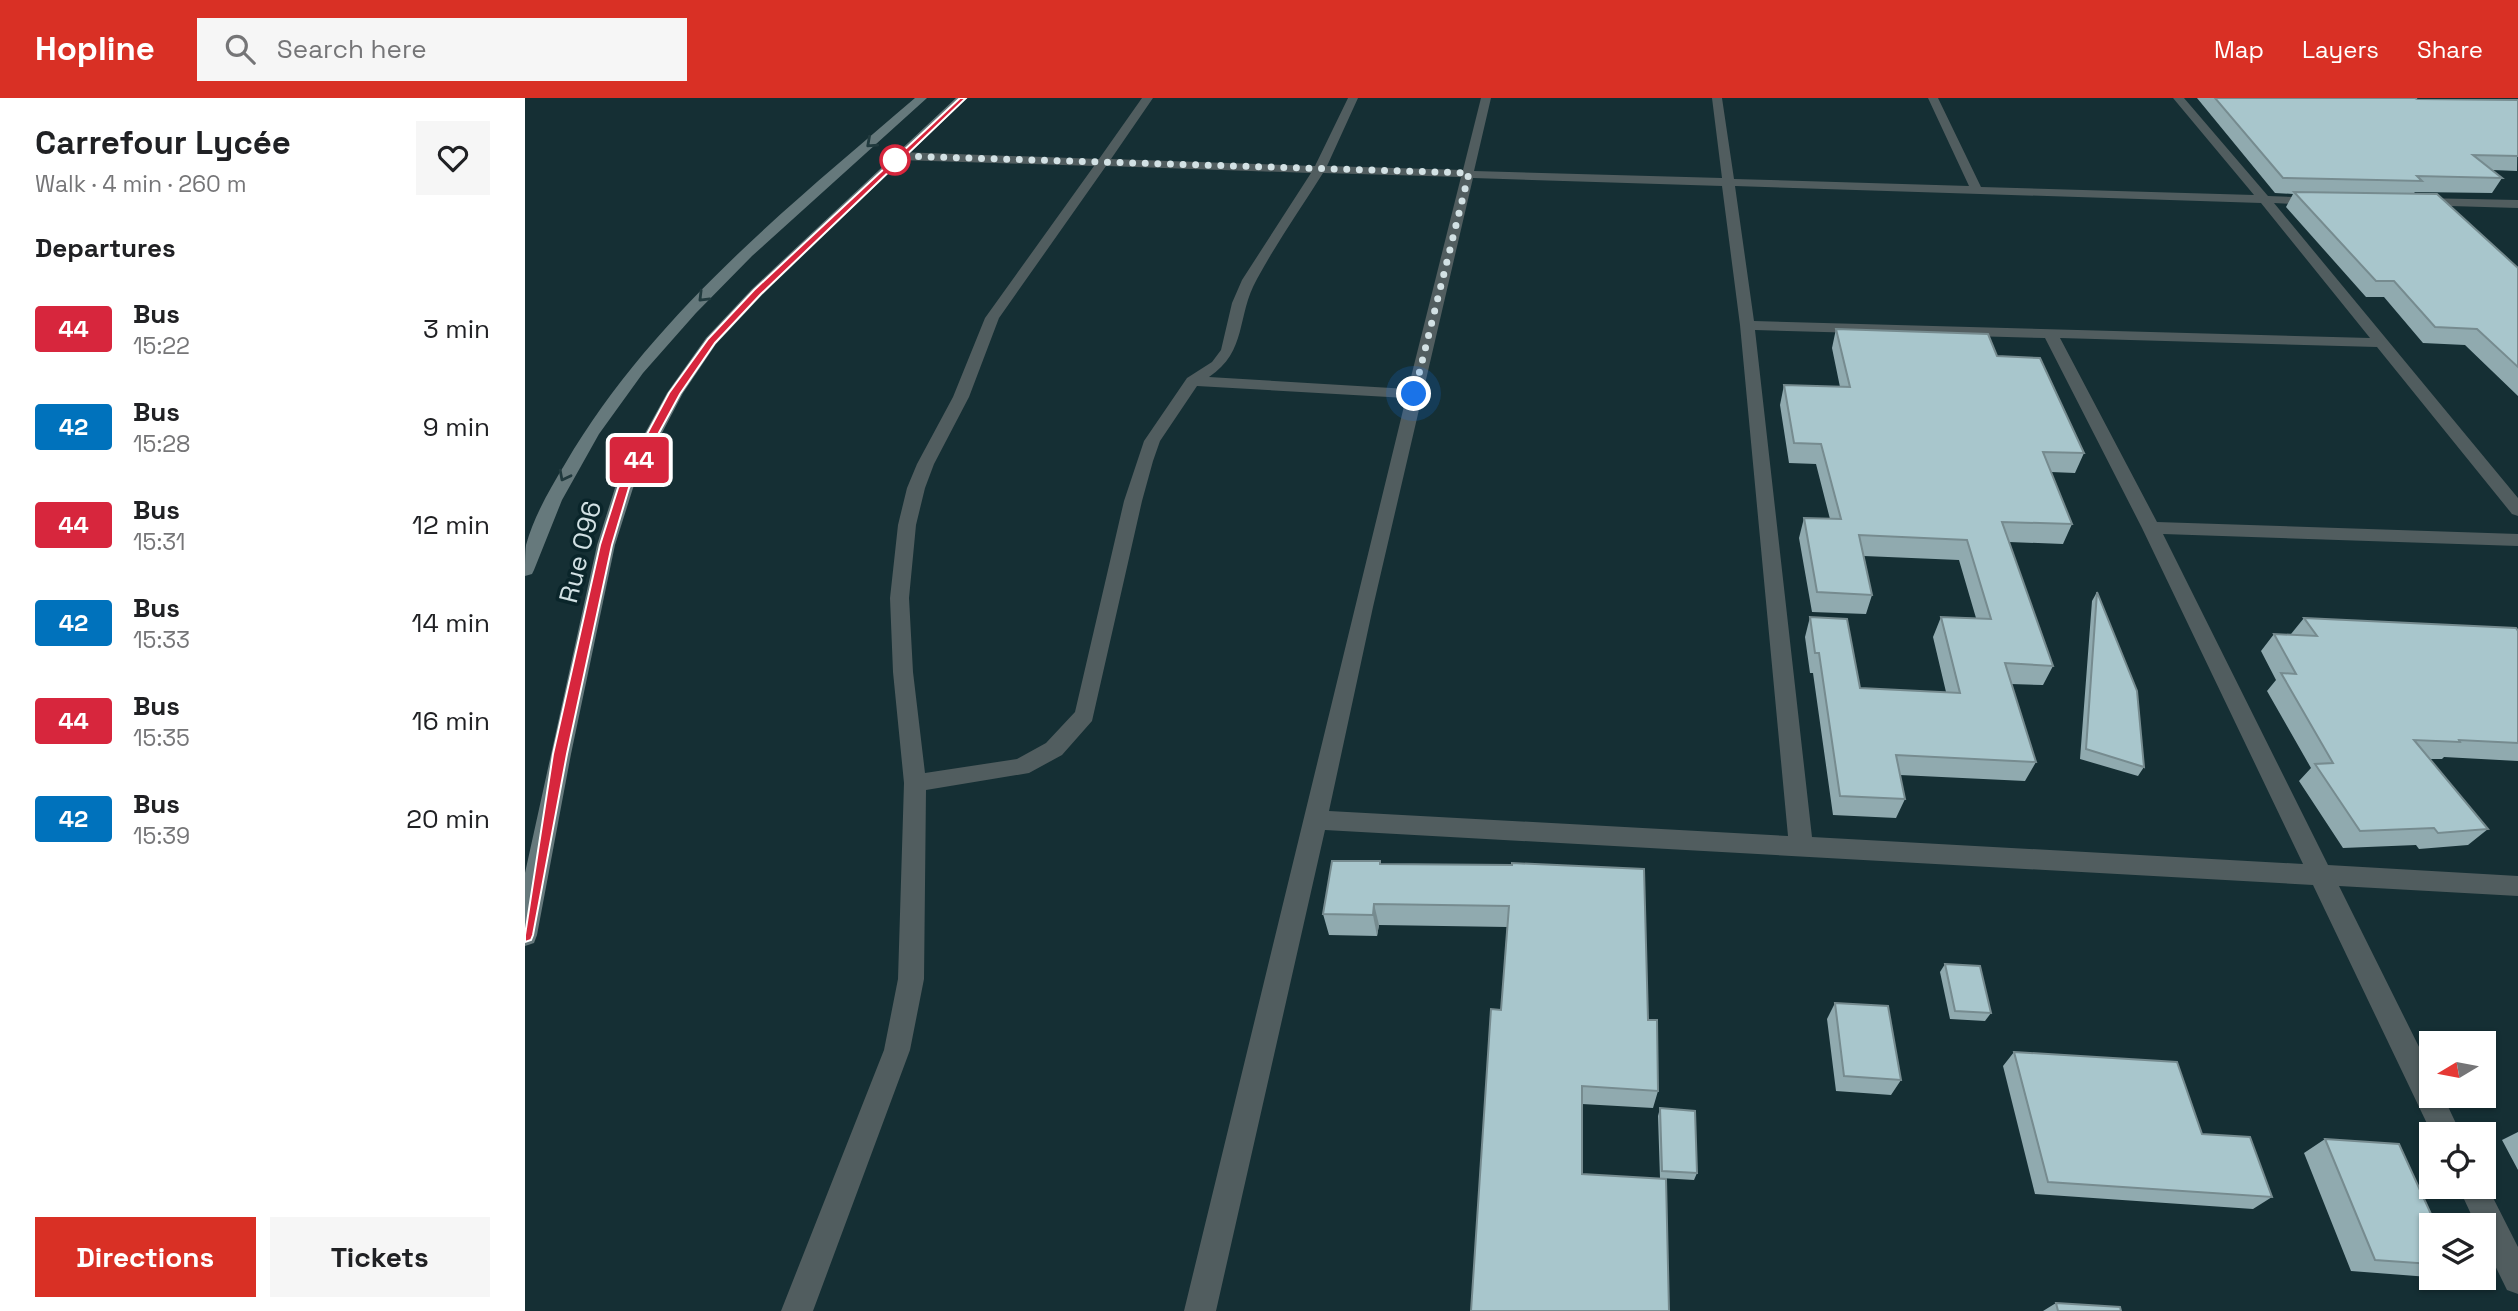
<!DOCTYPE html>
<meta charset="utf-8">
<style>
:root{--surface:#fff;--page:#f6f6f6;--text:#202124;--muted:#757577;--accent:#d93025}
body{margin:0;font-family:"Space Grotesk",sans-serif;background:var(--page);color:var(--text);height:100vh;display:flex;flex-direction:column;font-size:26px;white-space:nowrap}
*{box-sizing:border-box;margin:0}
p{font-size:23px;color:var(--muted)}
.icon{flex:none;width:38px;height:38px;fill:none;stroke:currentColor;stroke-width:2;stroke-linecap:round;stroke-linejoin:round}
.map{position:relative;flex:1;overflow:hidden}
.drawer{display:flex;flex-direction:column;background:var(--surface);width:525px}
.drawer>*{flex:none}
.badge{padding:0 14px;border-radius:5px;font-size:24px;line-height:46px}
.needle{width:46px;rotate:260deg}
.tools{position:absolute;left:1894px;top:933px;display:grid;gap:14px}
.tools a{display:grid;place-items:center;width:77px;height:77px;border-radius:0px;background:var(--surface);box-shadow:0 2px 5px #0004;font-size:35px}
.you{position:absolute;width:35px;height:35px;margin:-18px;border:5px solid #fff;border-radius:50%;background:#1a73e8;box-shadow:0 0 0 10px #1a73e833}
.map>.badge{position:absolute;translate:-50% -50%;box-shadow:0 0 0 4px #fff}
h2{padding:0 35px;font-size:26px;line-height:63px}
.round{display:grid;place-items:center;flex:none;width:74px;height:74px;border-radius:0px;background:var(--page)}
.headline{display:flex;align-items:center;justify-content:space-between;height:119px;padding:0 35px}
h1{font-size:33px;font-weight:700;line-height:52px}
.primary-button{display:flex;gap:14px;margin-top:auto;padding:14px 35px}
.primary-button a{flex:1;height:80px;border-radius:0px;background:var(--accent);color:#fff;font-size:28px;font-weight:700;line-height:80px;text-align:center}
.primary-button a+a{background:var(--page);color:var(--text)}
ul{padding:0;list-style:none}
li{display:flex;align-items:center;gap:21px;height:98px;padding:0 35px}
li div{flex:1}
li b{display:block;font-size:26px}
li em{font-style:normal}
li .badge{min-width:77px;font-weight:700;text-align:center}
header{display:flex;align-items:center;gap:42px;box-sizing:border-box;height:98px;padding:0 35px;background:var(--accent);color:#fff}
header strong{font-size:33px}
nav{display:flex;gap:38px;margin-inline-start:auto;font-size:24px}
.search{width:490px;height:63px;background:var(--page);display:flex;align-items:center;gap:18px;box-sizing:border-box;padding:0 24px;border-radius:0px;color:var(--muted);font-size:26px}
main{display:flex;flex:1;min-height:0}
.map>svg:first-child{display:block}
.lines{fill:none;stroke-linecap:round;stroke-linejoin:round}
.street{fill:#515d5f;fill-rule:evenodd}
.secondary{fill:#66797c;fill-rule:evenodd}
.wall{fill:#90aaaf}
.shaded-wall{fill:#768b8f}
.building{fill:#a8c6cc;stroke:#768b8f;stroke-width:2}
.oneway{stroke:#213a3e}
.line{fill:#d7263d;stroke:#fff;stroke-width:2}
.walk{stroke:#d2e1e4;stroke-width:7;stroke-dasharray:0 12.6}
.stop-dot{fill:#fff;stroke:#d7263d;stroke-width:3.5}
.labels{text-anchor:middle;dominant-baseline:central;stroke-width:7;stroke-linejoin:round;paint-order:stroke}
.street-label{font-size:26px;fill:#d2e1e4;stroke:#0a252a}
</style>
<header>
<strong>Hopline</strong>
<div class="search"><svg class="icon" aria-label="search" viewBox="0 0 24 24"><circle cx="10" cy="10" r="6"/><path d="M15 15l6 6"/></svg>Search here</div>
<nav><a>Map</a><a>Layers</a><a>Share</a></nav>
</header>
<main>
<section class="drawer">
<div class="headline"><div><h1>Carrefour Lycée</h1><p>Walk · 4 min · 260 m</p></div><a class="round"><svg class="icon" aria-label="heart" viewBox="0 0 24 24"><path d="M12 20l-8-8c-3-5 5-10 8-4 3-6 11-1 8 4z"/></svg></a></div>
<h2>Departures</h2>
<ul>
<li><span class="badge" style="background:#d7263d;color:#fff">44</span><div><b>Bus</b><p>15:22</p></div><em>3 min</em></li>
<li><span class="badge" style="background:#0072bc;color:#fff">42</span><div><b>Bus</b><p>15:28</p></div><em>9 min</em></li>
<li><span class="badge" style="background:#d7263d;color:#fff">44</span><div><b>Bus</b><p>15:31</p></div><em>12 min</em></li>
<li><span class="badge" style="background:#0072bc;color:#fff">42</span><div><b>Bus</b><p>15:33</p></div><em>14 min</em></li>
<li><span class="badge" style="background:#d7263d;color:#fff">44</span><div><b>Bus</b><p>15:35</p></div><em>16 min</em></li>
<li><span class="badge" style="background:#0072bc;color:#fff">42</span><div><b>Bus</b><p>15:39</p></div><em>20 min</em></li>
</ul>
<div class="primary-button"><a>Directions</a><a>Tickets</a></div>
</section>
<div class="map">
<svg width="1993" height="1213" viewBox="0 0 1993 1213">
<rect width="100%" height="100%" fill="#152f34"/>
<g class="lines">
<!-- street -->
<path class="street" d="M617 0H628L586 61 790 68 823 0H833L802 68 938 72 956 0H966L949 73 1197 80 1187 0H1197L1209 81 1444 88 1403 0H1413L1456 89 1729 97 1648 0H1659L1743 98 1797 100V106L1793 107 1749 105 1993 400V418L1987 416 1852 249 1535 240 1632 424 1993 436V448L1638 436 1803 767 1993 778V798L1814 788 1906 973V998H1918L1936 1036H1907L1788 787 800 732 691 1213H659L881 300 672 288 635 343 628 363 617 403 567 623 537 657 504 675 401 692 399 881 385 952 288 1213H256L359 952 373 881 379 685 368 574 365 500 373 427 382 390 392 366 428 299 460 220 569 68 374 62 368 58 374 54 574 61ZM581 68 786 75 717 182 707 205 696 252 687 264 662 280 619 343 599 403 550 614 521 645 492 661 400 675 388 574 384 500 391 427 400 390 409 366 444 299 474 220ZM798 75 936 79 883 291 684 279C723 253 711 218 732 181 752 144 776 110 798 75ZM948 80 1197 88 1215 227 1263 738 804 713 848 509ZM1210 88 1736 105 1845 240 1229 223ZM1230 232 1520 240 1617 430 1778 766 1287 739Z
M1895 100 1993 102V110L1891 107V101Z
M1958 1080 1993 1149V1196L1982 1192 1958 1143V1127H1951L1933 1088H1958Z"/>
<!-- secondary -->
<path class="secondary" d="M390 0H402L227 158 171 215 118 275 74 336 37 402 9 472 7 476 0 478C0 468 0 456 1 447 9 418 25 391 40 366 126 219 263 109 390 0Z
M431 0H442L237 197 191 246 158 295 108 390 90 447 46 656 12 837 9 845 0 848V775L72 447 90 390 142 295 181 240 227 191Z"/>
</g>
<!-- wall -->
<path class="wall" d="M1672 0H1890L1892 1 1993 2 1992 73 1967 72 1977 80 1967 95 1890 94 1889 95 1993 170V298L1940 247 1898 245 1859 199H1841L1761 109 1768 96 1750 95Z
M1311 231 1472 258 1559 355 1550 375 1526 374 1547 426 1538 446 1484 444 1528 568 1518 587 1486 586 1511 664 1500 683 1375 677 1380 701 1371 720 1308 717 1288 575H1285L1280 539 1285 519 1335 590 1421 594 1408 539 1416 519 1451 520 1434 462 1339 458 1347 497 1341 516 1287 514 1274 440 1279 420 1305 421 1291 366 1264 365 1255 307 1259 287 1315 289 1307 250Z
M1572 494 1619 669 1613 678 1555 661 1567 503Z
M1779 520 1993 533V663L1919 659 1917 661H1904L1963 731 1943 747 1894 751 1891 747 1818 750 1774 683 1786 670 1742 593 1751 582 1736 553 1749 536H1766Z
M855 763V766L987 767 1123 922 1133 993 1128 1010 1057 1006 946 1213 976 912 982 829 854 827 852 838 804 837 798 816Z
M1420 866 1466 915 1460 923 1425 921 1415 874Z
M1310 905 1376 982 1366 997 1311 993 1302 921Z
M1489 954 1677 1036 1747 1099 1728 1111 1510 1096 1478 968Z
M1135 1010 1172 1075 1169 1082 1135 1080 1133 1018Z
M1993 1034V1072L1977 1042Z
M1800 1041 1906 1127V1178L1904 1179 1826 1173 1779 1055Z
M1531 1205 1596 1213H1518Z"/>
<!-- shaded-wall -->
<path class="shaded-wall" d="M849 806 854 827 852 838 848 817Z"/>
<!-- building -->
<path class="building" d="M1690 0H1890L1892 1 1993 2V58L1948 57 1977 80 1892 78 1897 83 1758 80Z
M1769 94 1912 96 1993 170V269L1952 231 1910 229 1869 183H1851Z
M1311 231 1463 236 1472 258 1515 260 1559 355 1518 354 1547 426 1477 424 1528 568 1480 565 1511 664 1371 657 1380 701 1315 698 1294 555H1290L1285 519 1322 521 1335 590 1435 595 1416 519 1466 521 1442 442 1334 437 1347 497 1292 494 1279 420 1316 421 1296 346 1269 345 1259 287 1325 289Z
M1572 494 1612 593 1619 669 1561 651Z
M1779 520 1991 530 1993 533V645L1934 642 1935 644 1889 642 1963 731 1913 735 1909 730 1835 733 1790 666 1808 665 1756 575 1771 576 1749 536 1792 538Z
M807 763H855V766L987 767V765L1119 771 1123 922H1132L1133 993 1057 988V1076L1141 1081 1144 1213H946L966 911 976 912 984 808 849 806 848 817 798 816Z
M1420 866 1455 868 1466 915 1430 913Z
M1310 905 1363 908 1376 982 1319 978Z
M1489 954 1652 964 1677 1036 1725 1039 1747 1099 1523 1084Z
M1135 1010 1170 1013 1172 1075 1137 1073Z
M1800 1041 1874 1046 1911 1127H1906V1166L1850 1162Z
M1531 1205 1595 1209 1596 1213H1533Z"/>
<!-- one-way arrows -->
<defs><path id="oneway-chevron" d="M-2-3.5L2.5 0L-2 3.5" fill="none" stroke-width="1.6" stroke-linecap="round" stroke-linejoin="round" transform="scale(1.75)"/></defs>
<g class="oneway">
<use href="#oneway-chevron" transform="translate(346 45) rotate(138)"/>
<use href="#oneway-chevron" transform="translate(178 199) rotate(135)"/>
<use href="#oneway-chevron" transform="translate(39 378) rotate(117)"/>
</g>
<!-- line -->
<path class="line" d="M435 0H441L236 196 190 245 155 296 104 390 87 447 42 656 8 837 6 842 0 844V837L28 656 75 447 93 390 144 295 183 241 229 192Z"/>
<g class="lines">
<!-- walk -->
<path class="walk" d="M370 62 374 58 944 75 889 296"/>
</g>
<!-- markers -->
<circle class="stop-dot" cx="370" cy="62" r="14"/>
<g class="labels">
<!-- street labels -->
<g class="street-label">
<text transform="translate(55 454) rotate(-76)">Rue O96</text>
</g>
</g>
</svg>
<div class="tools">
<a><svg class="needle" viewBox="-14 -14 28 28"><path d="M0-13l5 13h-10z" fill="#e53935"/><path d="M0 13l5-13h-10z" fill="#757577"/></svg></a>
<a><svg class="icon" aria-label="locate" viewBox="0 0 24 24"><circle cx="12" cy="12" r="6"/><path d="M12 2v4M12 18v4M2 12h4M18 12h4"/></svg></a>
<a><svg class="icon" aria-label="layers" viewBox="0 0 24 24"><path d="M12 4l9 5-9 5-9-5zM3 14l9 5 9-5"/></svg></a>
</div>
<div class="you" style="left:889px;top:296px"></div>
<b class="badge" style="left:114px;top:362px;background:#d7263d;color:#fff">44</b>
</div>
</main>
